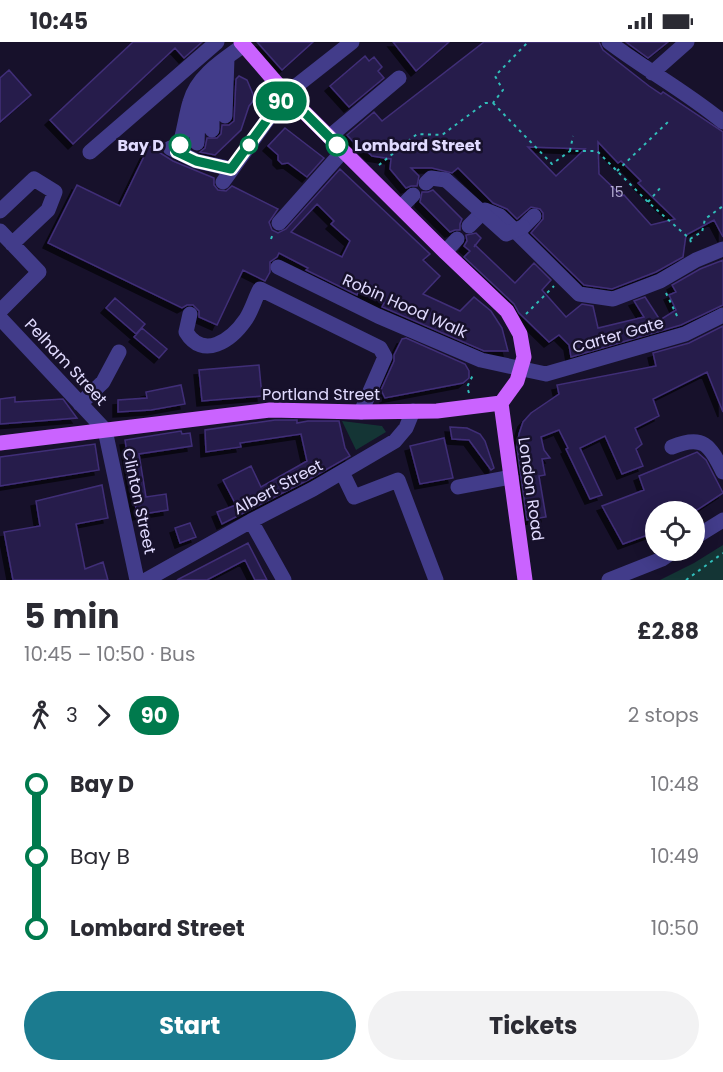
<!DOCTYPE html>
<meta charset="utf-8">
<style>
:root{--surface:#fff;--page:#f2f2f3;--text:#2b2b33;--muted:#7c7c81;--accent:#1b7b8f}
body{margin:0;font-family:Poppins,sans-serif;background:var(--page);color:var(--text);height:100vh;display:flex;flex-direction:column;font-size:22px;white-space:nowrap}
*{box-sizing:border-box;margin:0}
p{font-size:20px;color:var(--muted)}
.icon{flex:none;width:33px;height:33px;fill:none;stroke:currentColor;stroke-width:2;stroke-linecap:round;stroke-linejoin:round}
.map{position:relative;height:538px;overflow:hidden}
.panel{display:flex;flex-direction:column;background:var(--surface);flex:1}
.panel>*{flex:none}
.badge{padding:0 12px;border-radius:20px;font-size:21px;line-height:39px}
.controls{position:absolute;left:645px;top:459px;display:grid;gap:12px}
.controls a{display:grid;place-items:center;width:60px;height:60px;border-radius:50%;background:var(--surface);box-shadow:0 3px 15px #0003;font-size:30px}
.map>.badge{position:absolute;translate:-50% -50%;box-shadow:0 0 0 3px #fff}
.legs{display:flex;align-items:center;gap:9px;height:66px;padding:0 24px;font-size:20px}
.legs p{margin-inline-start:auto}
.overview{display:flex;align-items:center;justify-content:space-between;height:102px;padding:0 24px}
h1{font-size:33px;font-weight:700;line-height:45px}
.button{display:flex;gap:12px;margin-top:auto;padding:12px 24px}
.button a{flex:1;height:69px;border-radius:36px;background:var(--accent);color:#fff;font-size:24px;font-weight:700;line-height:69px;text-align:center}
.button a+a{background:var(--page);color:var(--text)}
ul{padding:0 24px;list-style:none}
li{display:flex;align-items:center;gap:21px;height:72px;font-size:22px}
li i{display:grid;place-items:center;width:9px;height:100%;margin:0 8px;background:currentColor}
li i::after{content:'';width:15px;height:15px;margin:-8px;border:4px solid;border-radius:50%;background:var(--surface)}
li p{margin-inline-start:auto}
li:first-child i{background:linear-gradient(#0000 50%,currentColor 0)}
li:last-child i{background:linear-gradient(currentColor 50%,#0000 0)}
.status{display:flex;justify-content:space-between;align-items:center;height:42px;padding:0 30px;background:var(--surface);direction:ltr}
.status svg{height:16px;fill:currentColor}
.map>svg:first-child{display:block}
.green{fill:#143535}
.building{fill:#281d4c;stroke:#402f78;stroke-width:1.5;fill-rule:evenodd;filter:url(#shadow)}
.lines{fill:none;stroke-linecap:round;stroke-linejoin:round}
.path{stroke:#31beba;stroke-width:2;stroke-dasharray:3 4.5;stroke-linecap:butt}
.minor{stroke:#423c8a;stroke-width:15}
.major{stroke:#ca63ff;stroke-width:15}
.minor-bridge{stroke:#423c8a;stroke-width:15}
.line-1-casing{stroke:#fff;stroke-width:14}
.line-1{stroke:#007a4d;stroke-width:9}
.stop-1-dot{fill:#fff;stroke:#007a4d;stroke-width:3}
.labels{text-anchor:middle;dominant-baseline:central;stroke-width:5;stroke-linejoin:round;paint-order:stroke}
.number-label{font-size:14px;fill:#b3acd2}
.stop-label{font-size:16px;font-weight:bold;fill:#e1dbff;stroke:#17112b;text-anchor:end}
.street-label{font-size:16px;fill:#e1dbff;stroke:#17112b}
</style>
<div class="status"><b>10:45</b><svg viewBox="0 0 49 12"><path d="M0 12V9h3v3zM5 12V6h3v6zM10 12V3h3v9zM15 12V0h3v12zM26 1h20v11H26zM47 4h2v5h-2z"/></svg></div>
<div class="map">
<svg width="723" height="538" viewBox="0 0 723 538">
<defs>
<filter id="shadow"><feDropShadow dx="-5" dy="5" stdDeviation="0" flood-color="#0009"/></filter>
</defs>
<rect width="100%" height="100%" fill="#17112b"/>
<!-- green -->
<path class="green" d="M342 379 382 384 386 390 356 408Z
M723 503V538H660L694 521Z"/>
<!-- building -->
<path class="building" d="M133 0H202L184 16 175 6 73 102 50 78Z
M257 0H313L282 28Z
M393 0H449L416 29Z
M484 0H599L603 8 649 44 661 52 663 50 723 90V195L714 178 686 193 683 215 656 230 612 247 584 243 531 191 543 177V171L540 167 531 165 517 177 507 167 493 161 458 126 452 131 432 126H411L419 134 417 144H411L406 146 390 127 391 117 372 114 361 104 359 106 347 93 374 70 382 79ZM598 100 618 121 621 119 641 139 638 141 675 177 651 183 624 153 622 154 599 132ZM528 105 585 107 556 134Z
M626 0H668L648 16Z
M365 14 369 19 374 15 382 25 378 29 384 36 349 65 330 44Z
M9 28 31 53 0 80V36Z
M239 34 247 38 255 57 249 64 241 88 215 113 200 110 205 106 207 96H217L221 92 222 83H229L234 79 236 37Z
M285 86 324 116 307 135 288 121 282 122 278 118V113L268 104Z
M149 104 173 119 214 136V143L218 148 226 149 232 144 278 167 269 180 272 188 278 191 286 187 340 127 430 212 423 218 440 234 423 252 460 269 474 255 491 269 502 286 508 309H484L382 265 384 261 359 248 357 253 306 228 308 226 279 211 277 215 270 220V230L265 239 243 228 217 283 199 275V269L193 263H187L182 266 48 201 77 143 120 164ZM317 162 334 179 331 182 350 199 342 215 291 190Z
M433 148 462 177 460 182V188H455L450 190 420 160 422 150H428Z
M476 191 481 196 474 205 475 203 515 241 534 221 551 238 542 248 566 275 582 262 593 264 598 286 644 275 634 259 645 255 660 278 676 268 669 253 676 250 672 243 700 227 723 218V263L681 283 571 315 569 303 559 293 549 300 519 271 514 262 464 215 470 209 464 204 467 199 466 193Z
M115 256 145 282 136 292 106 266Z
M723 284V370L707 330 653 357 659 374 635 386 642 402 636 407 643 424 622 432 605 394 580 406 602 453 590 457 566 407 568 406 559 388 541 395 544 408 550 416 542 417 545 433 539 434 546 475 527 478 517 405 519 392 523 380 531 371 559 352 557 343 656 324 653 311 689 301Z
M142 286 167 307 159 316 134 295Z
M406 296 465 322 469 329V336L463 341 385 356 381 348 394 319V313L402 297Z
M259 323 262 354 202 359 199 328Z
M181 343 185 362 151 368 118 370V358L147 356 146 350Z
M15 355V360L63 357 77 376 0 382V357Z
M275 378H297V381L308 379H339L345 406 350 414 308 438 222 482 217 470 236 463 223 438 251 424 261 445 307 419 301 392 240 401 241 405 206 410 205 388Z
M450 385 467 386 480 392 485 399 494 426 491 428 469 398 452 397Z
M181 389 182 392 190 391 192 404 139 412 146 455 166 452 168 468 137 473 125 398Z
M444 396 453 436 420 442 410 404Z
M95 402 99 428 0 444V415Z
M697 410 706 418 723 451 694 470H656V490L623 502 602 464 644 448 639 434Z
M102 443 108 476 76 482 85 527 103 520 108 538H13L4 490 40 484 36 459Z
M190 481 196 495 180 501 175 486Z
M248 501 267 538H255L245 518 207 538H177Z"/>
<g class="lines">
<!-- path -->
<path class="path" d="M493 61 552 122 570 109H597L648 160 690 197 692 204
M570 109 573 94
M379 123 417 92 442 93 485 61H493L503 48 495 34 528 0
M617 129 670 78
M648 160 662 144
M271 197 273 192
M690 197 702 190 705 177 723 164
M666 251 679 278
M526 272 554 244
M469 351 467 345 474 331
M686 538 723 511"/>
<!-- minor -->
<path class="minor" d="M609 0C646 28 687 50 723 80
M652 31 687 0
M225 74 227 16
M212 88V28
M329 95 399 36
M197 101 199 50
M170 106 196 119 232 127
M90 110 217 0
M177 110C184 94 185 76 190 60 197 34 223 18 244 3
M223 140 286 52 352 0
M426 141 431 136 446 138
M401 165 413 153
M0 169 34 137 55 150 48 168 12 202
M279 181 343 109
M469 184 485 168 500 174 579 252 613 257 660 239 696 218 723 207
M523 185 534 174
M0 189 39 230 0 269
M445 210 457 197
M278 225 378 274 481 318 546 332 685 292 723 273
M190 272 186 290C203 318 231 299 246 277 252 268 255 256 260 247L380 306 385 315 361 370
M0 276 105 388 137 538
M80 362 103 340 119 310
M672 405C703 392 710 403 723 430
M342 430 354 455 398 438 436 538
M458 445 511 435
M251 479 284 538
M694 496 723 478
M146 538 251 479 313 447 395 399 406 386 413 369
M609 538 662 517 675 508"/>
<!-- major -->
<path class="major" d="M241 0 286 52 445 210 507 269 520 292 524 315 517 339 501 361
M501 361 525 538
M0 401 270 368 361 370 437 369 501 361"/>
<!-- minor-bridge -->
<path class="minor-bridge" d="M446 138 506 192 523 185"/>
</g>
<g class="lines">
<defs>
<path id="line-1" d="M180 103 177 110 196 119 231 127 286 52 337 103"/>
</defs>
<!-- line-1 casing -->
<use href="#line-1" class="line-1-casing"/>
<!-- line-1 -->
<use href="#line-1" class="line-1"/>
</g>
<!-- markers -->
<g class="stop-1-dot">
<circle cx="180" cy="103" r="10"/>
<circle cx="249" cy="103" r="8"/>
<circle cx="337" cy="103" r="10"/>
</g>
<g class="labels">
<!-- number labels -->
<g class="number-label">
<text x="617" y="150">15</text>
</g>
<!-- stop labels -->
<g class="stop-label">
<text x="164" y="103">Bay D</text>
<text x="354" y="103" text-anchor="start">Lombard Street</text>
</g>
<!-- street labels -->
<g class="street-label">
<text transform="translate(405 264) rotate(24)">Robin Hood Walk</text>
<text transform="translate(618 293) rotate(-16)">Carter Gate</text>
<text transform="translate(66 320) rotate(47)">Pelham Street</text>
<text x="321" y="352">Portland Street</text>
<text transform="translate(278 445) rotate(-28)">Albert Street</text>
<text transform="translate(531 447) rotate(82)">London Road</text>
<text transform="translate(139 459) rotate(78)">Clinton Street</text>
</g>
</g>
</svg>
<div class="controls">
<a><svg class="icon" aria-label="locate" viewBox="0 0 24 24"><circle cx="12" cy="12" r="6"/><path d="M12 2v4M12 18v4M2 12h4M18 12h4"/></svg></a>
</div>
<b class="badge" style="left:281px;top:59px;background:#007a4d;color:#fff">90</b>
</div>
<section class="panel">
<div class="overview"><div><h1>5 min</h1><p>10:45 – 10:50 · Bus</p></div><b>£2.88</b></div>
<div class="legs"><svg class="icon" aria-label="walk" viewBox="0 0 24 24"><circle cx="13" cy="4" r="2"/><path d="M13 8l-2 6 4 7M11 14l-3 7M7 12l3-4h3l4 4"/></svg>3<svg class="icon" aria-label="forward" viewBox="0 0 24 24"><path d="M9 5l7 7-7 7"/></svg><b class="badge" style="background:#007a4d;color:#fff">90</b><p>2 stops</p></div>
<ul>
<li><i style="color:#007a4d"></i><b>Bay D</b><p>10:48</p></li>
<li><i style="color:#007a4d"></i><span>Bay B</span><p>10:49</p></li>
<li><i style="color:#007a4d"></i><b>Lombard Street</b><p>10:50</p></li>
</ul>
<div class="button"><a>Start</a><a>Tickets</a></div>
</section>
